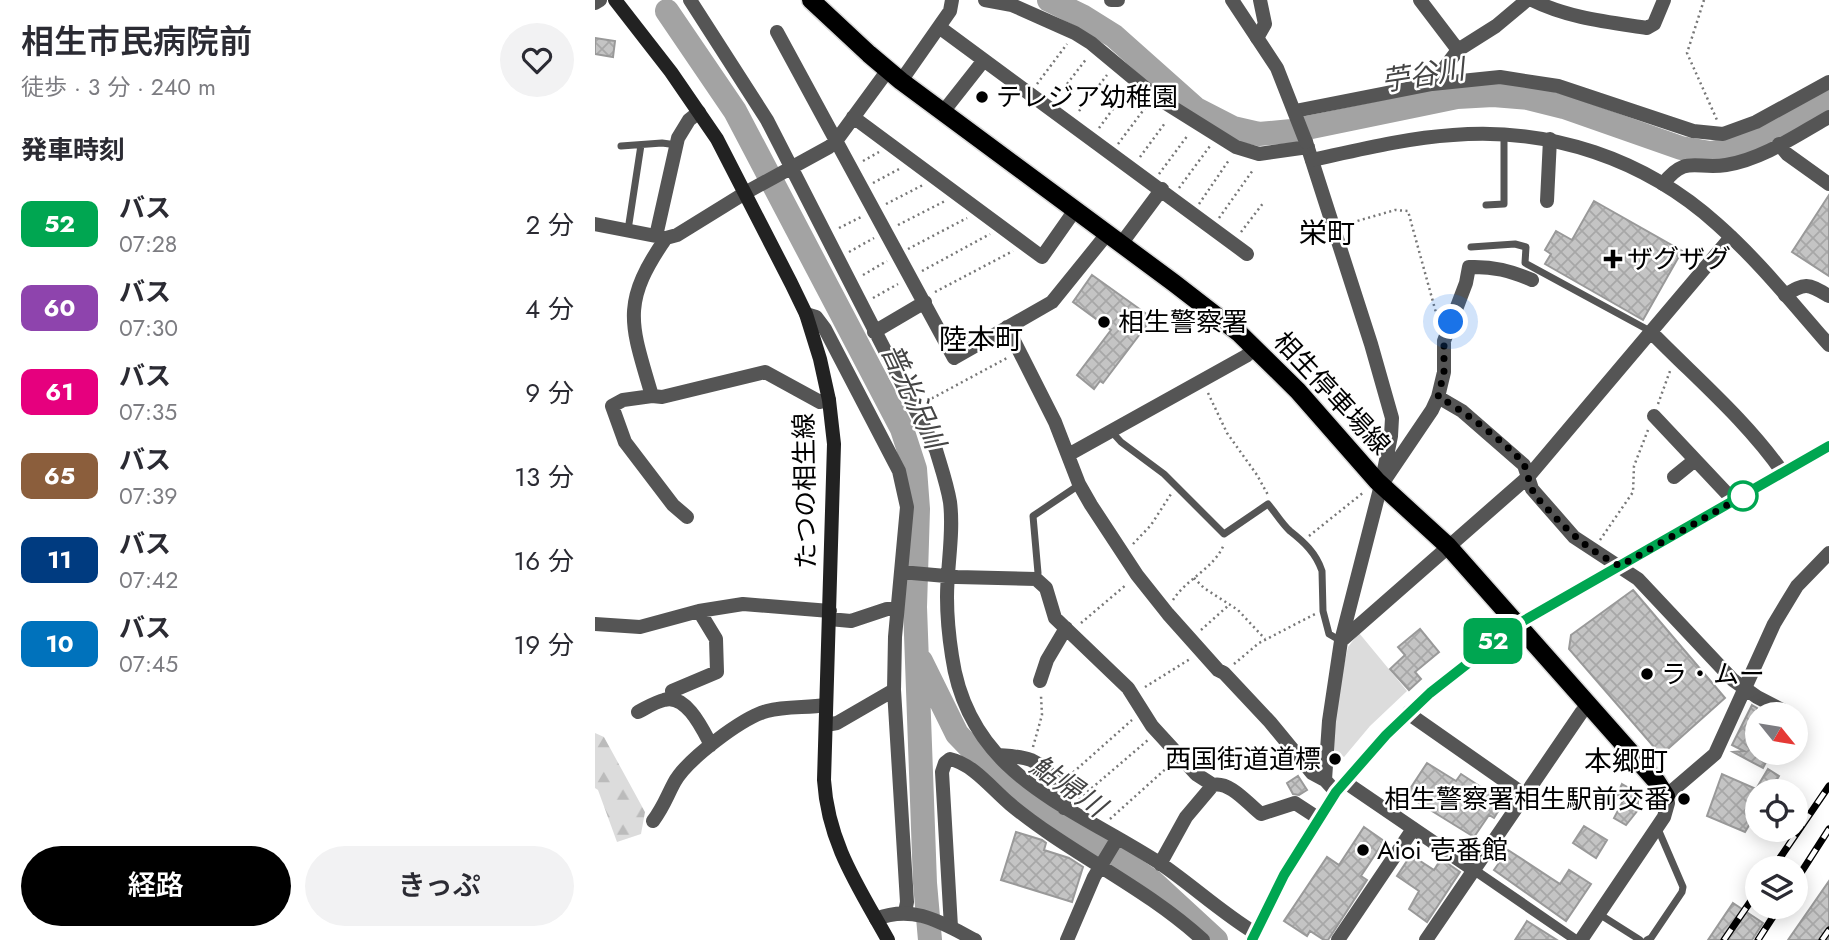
<!DOCTYPE html>
<html lang="ja">
<meta charset="utf-8">
<style>
:root{--surface:#fff;--page:#f2f2f3;--text:#2b2b33;--muted:#7c7c81;--accent:#000}
body{margin:0;font-family:Jost,"Noto Sans JP",sans-serif;background:var(--page);color:var(--text);height:100vh;display:flex;flex-direction:column;font-size:26px;white-space:nowrap}
*{box-sizing:border-box;margin:0}
p{font-size:23px;color:var(--muted)}
.icon{flex:none;width:38px;height:38px;fill:none;stroke:currentColor;stroke-width:2;stroke-linecap:round;stroke-linejoin:round}
.map{position:relative;flex:1;overflow:hidden}
.drawer{display:flex;flex-direction:column;background:var(--surface);width:595px}
.drawer>*{flex:none}
.badge{padding:0 14px;border-radius:10px;font-size:24px;line-height:46px}
.needle{width:46px;rotate:120deg}
.buttons{position:absolute;left:1150px;top:702px;display:grid;gap:14px}
.buttons a{display:grid;place-items:center;width:63px;height:63px;border-radius:50%;background:var(--surface);box-shadow:0 4px 18px #0003;font-size:35px}
.you{position:absolute;width:35px;height:35px;margin:-18px;border:5px solid #fff;border-radius:50%;background:#1a73e8;box-shadow:0 0 0 10px #1a73e833}
.map>.badge{position:absolute;translate:-50% -50%;box-shadow:0 0 0 4px #fff}
h2{padding:0 21px;font-size:26px;line-height:63px}
.round{display:grid;place-items:center;flex:none;width:74px;height:74px;border-radius:37px;background:var(--page)}
.overview{display:flex;align-items:center;justify-content:space-between;height:119px;padding:0 21px}
h1{font-size:33px;font-weight:600;line-height:52px}
.button{display:flex;gap:14px;margin-top:auto;padding:14px 21px}
.button a{flex:1;height:80px;border-radius:42px;background:var(--accent);color:#fff;font-size:28px;font-weight:600;line-height:80px;text-align:center}
.button a+a{background:var(--page);color:var(--text)}
ul{padding:0;list-style:none}
li{display:flex;align-items:center;gap:21px;height:84px;padding:0 21px}
li div{flex:1}
li b{display:block;font-size:26px}
li em{font-style:normal}
li .badge{min-width:77px;font-weight:700;text-align:center}
main{display:flex;flex:1;min-height:0}
.map>svg:first-child{display:block}
.green{fill:#dcdcdc}
.forest{fill:url(#forest-firs)}
.lines{fill:none;stroke-linecap:round;stroke-linejoin:round}
.river{stroke:#a3a3a3;stroke-width:24}
.building{fill:url(#building-cross-hatch);stroke:#999;stroke-width:2}
.primary-casing{stroke:#dbdbdb;stroke-width:21}
.path{stroke:#777;stroke-width:2.5;stroke-dasharray:2 3.5;stroke-linecap:butt}
.service{stroke:#555;stroke-width:7}
.pedestrian{stroke:#555;stroke-width:10}
.minor{stroke:#555;stroke-width:14}
.tertiary{stroke:#555;stroke-width:14}
.secondary{stroke:#222;stroke-width:14}
.primary{stroke:#000;stroke-width:18}
.rail-casing{stroke:#000;stroke-width:7}
.rail{stroke:#fff;stroke-width:4.5;stroke-dasharray:13;stroke-linecap:butt}
.line-casing{stroke:#fff;stroke-width:16}
.line{stroke:#00a651;stroke-width:10}
.walk{stroke:#000;stroke-width:7;stroke-dasharray:0 12.6}
.poi-dot{fill:#000;stroke:#fff;stroke-width:2.5}
.stop-dot{fill:#fff;stroke:#00a651;stroke-width:3.5}
.labels{text-anchor:middle;dominant-baseline:central;stroke-width:5;stroke-linejoin:round;paint-order:stroke}
.poi-label{font-size:26px;fill:#000;stroke:#fff;text-anchor:start}
.street-label{font-size:26px;fill:#000;stroke:#fff}
.water-label{font-size:28px;font-style:italic;fill:#444;stroke:#fff}
.neighbourhood-label{font-size:28px;fill:#000;stroke:#fff}
</style>
<main>
<section class="drawer">
<div class="overview"><div><h1>相生市民病院前</h1><p>徒歩 · 3 分 · 240 m</p></div><a class="round"><svg class="icon" aria-label="heart" viewBox="0 0 24 24"><path d="M12 20l-8-8c-3-5 5-10 8-4 3-6 11-1 8 4z"/></svg></a></div>
<h2>発車時刻</h2>
<ul>
<li><span class="badge" style="background:#00a651;color:#fff">52</span><div><b>バス</b><p>07:28</p></div><em>2 分</em></li>
<li><span class="badge" style="background:#8e44ad;color:#fff">60</span><div><b>バス</b><p>07:30</p></div><em>4 分</em></li>
<li><span class="badge" style="background:#e6007e;color:#fff">61</span><div><b>バス</b><p>07:35</p></div><em>9 分</em></li>
<li><span class="badge" style="background:#8b5e3c;color:#fff">65</span><div><b>バス</b><p>07:39</p></div><em>13 分</em></li>
<li><span class="badge" style="background:#003b80;color:#fff">11</span><div><b>バス</b><p>07:42</p></div><em>16 分</em></li>
<li><span class="badge" style="background:#0072bc;color:#fff">10</span><div><b>バス</b><p>07:45</p></div><em>19 分</em></li>
</ul>
<div class="button"><a>経路</a><a>きっぷ</a></div>
</section>
<div class="map">
<svg width="1234" height="940" viewBox="0 0 1234 940">
<defs>
<pattern id="forest-firs" width="22" height="20" patternUnits="userSpaceOnUse" patternTransform="scale(1.75)"><rect width="22" height="20" fill="#dcdcdc"/><path d="M5 1l3.5 6h-7zM16 11l3.5 6h-7z" fill="#bbb"/></pattern>
<pattern id="building-cross-hatch" width="8" height="8" patternUnits="userSpaceOnUse" patternTransform="scale(1.75)"><rect width="8" height="8" fill="#c4c4c4"/><path d="M0 0l8 8M0 8l8-8" fill="none" stroke="#a7a7a7"/></pattern>
</defs>
<rect width="100%" height="100%" fill="#fff"/>
<!-- green -->
<path class="green" d="M764 633 812 691 775 726 749 757 737 749 739 710 753 647Z"/>
<!-- forest -->
<path class="forest" d="M0 733 9 737 50 812 46 834 22 842 3 790 0 788Z"/>
<g class="lines">
<!-- river -->
<path class="river" d="M454 0 487 16 519 36 601 109 638 128 664 134 697 131 862 97 898 95 933 98 969 107 1086 148 1115 153 1140 149 1234 100
M72 11 140 111 307 429 320 469 323 509 320 607 330 883 335 940
M326 661 362 734 392 765 440 802 558 882 621 940"/>
</g>
<!-- building -->
<path class="building" d="M0 38 20 41 18 57 0 54Z
M1234 195V276L1197 252Z
M999 201 1087 251 1048 320 950 264 956 254 950 250 961 231 977 240Z
M497 275 557 318 508 383 505 381 499 389 482 375 516 330 478 302Z
M1038 590 1130 698 1066 755 974 649 976 635Z
M825 629 844 652 820 672 826 679 814 690 795 669 810 655 803 647Z
M1157 705 1162 708V752H1176L1168 768 1138 752 1149 751 1137 745Z
M832 763 861 781 866 774 909 802 899 818 894 815 879 837 811 795Z
M1173 769 1184 776 1175 791H1162V812L1150 832 1112 816 1127 774 1161 789Z
M703 776 712 790 704 795 698 794 692 783Z
M1027 784 1043 793V810L1031 825 1019 818 1029 799 1022 795Z
M989 826 1012 840 1001 858 978 843Z
M769 827 789 841 766 876 772 880 733 940H729L715 931 712 936 689 921 732 857 744 865Z
M421 832 447 840 451 843 449 850 474 858 488 867 477 902 406 880Z
M913 850 965 884 974 870 996 884 971 921 899 870Z
M816 855 839 870 846 859 865 872 832 922 814 909 824 891 802 876Z
M1234 881V940H1193Z
M1138 903 1168 923 1157 940H1113Z
M932 921 962 940H920Z"/>
<g class="lines">
<defs>
<path id="primary" d="M216 0 274 54 306 81 579 283 645 334 703 391 782 481 853 546 1062 782 1071 796"/>
</defs>
<!-- primary casing -->
<use href="#primary" class="primary-casing"/>
<!-- path -->
<path class="path" d="M1109 0 1092 53 1122 120
M442 84 472 44
M462 97 492 58
M484 111 512 75
M504 128 529 94
M523 144 550 108
M545 157 570 123
M268 161 284 152
M564 174 593 135
M278 183 306 168
M584 188 615 146
M291 204 328 185
M604 204 634 160
M624 218 658 170
M752 224 800 210 813 211 843 320
M303 225 350 201
M244 228 266 217
M646 232 669 202
M313 249 372 218
M254 252 279 238
M327 271 395 234
M268 275 292 261
M340 292 418 251
M278 298 303 284
M613 393 632 433 662 475 673 495
M332 401 412 358
M1063 404 1075 371
M714 536 769 492
M1005 540 1038 492 1039 466 1053 430
M538 544 556 525 576 494
M599 578 609 588 643 610 670 639
M578 600C591 579 620 568 629 544
M486 623 532 584
M606 630 635 604
M639 664 664 643 720 614
M550 687 595 659
M438 747 447 715 446 696
M474 776 537 720
M484 799 553 740
M515 819 575 765"/>
<!-- service -->
<path class="service" d="M26 146 67 143 82 145
M891 205 909 204V135
M33 230 46 145
M876 247 920 244 931 247 930 263 1057 332
M516 431 526 442 569 474 629 534 673 504C680 512 687 524 695 531 709 542 721 553 727 571L728 611 734 634 746 641
M441 579 443 573 438 516 484 485
M1004 914 1045 940
M1052 940 1056 938 1087 892 1088 887 1063 829"/>
<!-- pedestrian -->
<path class="pedestrian" d="M879 870 981 940"/>
<!-- minor -->
<path class="minor" d="M95 0 172 120 341 450C346 467 352 484 355 502 359 533 352 566 352 597 352 616 354 637 357 656 374 777 477 806 566 864 598 886 627 913 660 933
M390 0 417 5 480 33 496 43 561 97 641 147 664 154 713 147
M516 0H523
M825 0 863 50
M937 0C973 18 1013 22 1052 28L1059 24 1069 0
M344 27 652 254
M182 32 359 358 457 302 512 234
M662 38 670 24 665 0
M306 81 355 11 357 0
M837 84 863 50 901 26 932 0
M700 111 837 84 905 77 963 86 1098 131 1128 134 1161 122 1234 82
M348 112 389 60
M258 117 447 257 480 210
M711 142 776 344 797 418 796 436 786 485 746 641 734 721 730 780 741 792
M1184 144 1192 154 1234 184
M1068 184C1091 154 1101 170 1131 165 1168 159 1202 135 1234 117
M952 201 955 139
M0 224 71 238 82 235 150 193 234 147 241 141 293 70
M61 236 83 138 94 120 104 112
M71 238C25 304 36 324 57 396L67 397 170 372 225 402 234 400
M526 244 567 189
M1190 295C1211 282 1213 284 1234 296
M211 314 221 317 230 329 304 471 312 507 300 637 299 690 312 902 310 912
M412 327 460 422 484 484 496 505 542 575 573 614 623 670 629 673 675 722 717 773 730 780
M279 332 330 302
M1057 333C1101 378 1151 420 1188 473
M57 396 28 400 17 406 30 442 78 505 92 517
M843 397 849 372V341L871 283 874 267C898 266 916 271 937 280
M1059 416 1139 501
M473 455 651 356 660 348
M1079 477 1100 460
M791 478 837 410 843 397 867 411 929 465 937 489 979 537 1043 579 1138 680 1162 697 1195 714
M306 572 362 577 441 579 451 588 460 618 533 688 557 726 601 774 618 785
M234 619 256 621 292 609H302
M0 624 45 627 104 611 148 604 235 611
M746 641 933 477 1136 237
M445 681 452 660 471 628
M77 691 122 672 121 639 104 611
M43 712C51 708 60 702 69 700 91 693 108 730 116 745
M814 712 820 718 930 795
M231 725 242 723 299 690
M403 755C414 756 425 756 436 760 452 767 472 790 469 808
M1071 796 1120 754 1179 624 1202 586 1234 553
M58 821C69 806 71 798 79 783 91 760 147 718 172 711 191 706 212 708 231 705
M565 864 591 817 618 785C635 781 653 804 666 814L700 803 723 818
M356 927 347 772 350 763 355 759C378 764 397 789 415 804 475 854 549 886 608 940
M472 940 499 877 522 839
M743 940 818 829"/>
<!-- tertiary -->
<path class="tertiary" d="M637 0 682 68 711 142
M0 3 5 0
M717 160C763 150 811 138 858 135 955 127 1050 159 1122 224 1163 260 1198 304 1234 345
M750 782 879 870
M281 919C319 904 347 923 380 940
M657 940 689 875 741 792 791 735 835 693 923 624 1234 446
M831 940 986 713 994 704
M986 940 1069 817 1073 803 1071 796"/>
<!-- secondary -->
<path class="secondary" d="M20 0 76 72 122 139 196 283 211 314 225 359 234 400 239 444 229 780C233 843 263 886 293 940"/>
<!-- primary -->
<use href="#primary" class="primary"/>
<defs>
<path id="rail" d="M1178 868 1234 786
M1200 882 1234 829
M1129 940 1162 892
M1163 940 1185 906
M1227 940 1234 930"/>
</defs>
<!-- rail casing -->
<use href="#rail" class="rail-casing"/>
<!-- rail -->
<use href="#rail" class="rail"/>
</g>
<g class="lines">
<defs>
<path id="line" d="M657 940 689 875 741 792 791 735 835 693 923 624 1234 446"/>
</defs>
<!-- line casing -->
<use href="#line" class="line-casing"/>
<!-- line -->
<use href="#line" class="line"/>
<!-- walk -->
<path class="walk" d="M856 322 849 341V372L843 397C863 406 916 447 928 463 933 471 933 481 937 489 941 498 950 506 957 514 980 538 996 551 1025 566L1155 492 1148 496"/>
</g>
<!-- markers -->
<g class="poi-dot">
<circle cx="387" cy="97" r="7"/>
<path d="M1014.5 248.5h7v7h7v7h-7v7h-7v-7h-7v-7h7z"/>
<circle cx="509" cy="322" r="7"/>
<circle cx="1052" cy="674" r="7"/>
<circle cx="740" cy="759" r="7"/>
<circle cx="1089" cy="799" r="7"/>
<circle cx="768" cy="850" r="7"/>
</g>
<circle class="stop-dot" cx="1148" cy="496" r="14"/>
<g class="labels">
<!-- poi labels -->
<g class="poi-label">
<text x="401" y="97">テレジア幼稚園</text>
<text x="1032" y="259">ザグザグ</text>
<text x="523" y="322">相生警察署</text>
<text x="1066" y="674">ラ・ムー</text>
<text x="726" y="759" text-anchor="end">西国街道道標</text>
<text x="1075" y="799" text-anchor="end">相生警察署相生駅前交番</text>
<text x="782" y="850">Aioi 壱番館</text>
</g>
<!-- street labels -->
<g class="street-label">
<text transform="translate(737 393) rotate(47)">相生停車場線</text>
<text transform="translate(210 491) rotate(-91)">たつの相生線</text>
</g>
<!-- water labels -->
<g class="water-label">
<text transform="translate(828 75) rotate(-9)">苧谷川</text>
<text transform="translate(318 396) rotate(65)">普光沢川</text>
<text transform="translate(473 786) rotate(35)">鮎帰川</text>
</g>
<!-- neighbourhood labels -->
<g class="neighbourhood-label">
<text x="732" y="233">栄町</text>
<text x="386" y="339">陸本町</text>
<text x="1031" y="761">本郷町</text>
</g>
</g>
</svg>
<div class="buttons">
<a><svg class="needle" viewBox="-14 -14 28 28"><path d="M0-13l5 13h-10z" fill="#e53935"/><path d="M0 13l5-13h-10z" fill="#7c7c81"/></svg></a>
<a><svg class="icon" aria-label="locate" viewBox="0 0 24 24"><circle cx="12" cy="12" r="6"/><path d="M12 2v4M12 18v4M2 12h4M18 12h4"/></svg></a>
<a><svg class="icon" aria-label="layers" viewBox="0 0 24 24"><path d="M12 4l9 5-9 5-9-5zM3 14l9 5 9-5"/></svg></a>
</div>
<div class="you" style="left:856px;top:322px"></div>
<b class="badge" style="left:898px;top:641px;background:#00a651;color:#fff">52</b>
</div>
</main>
